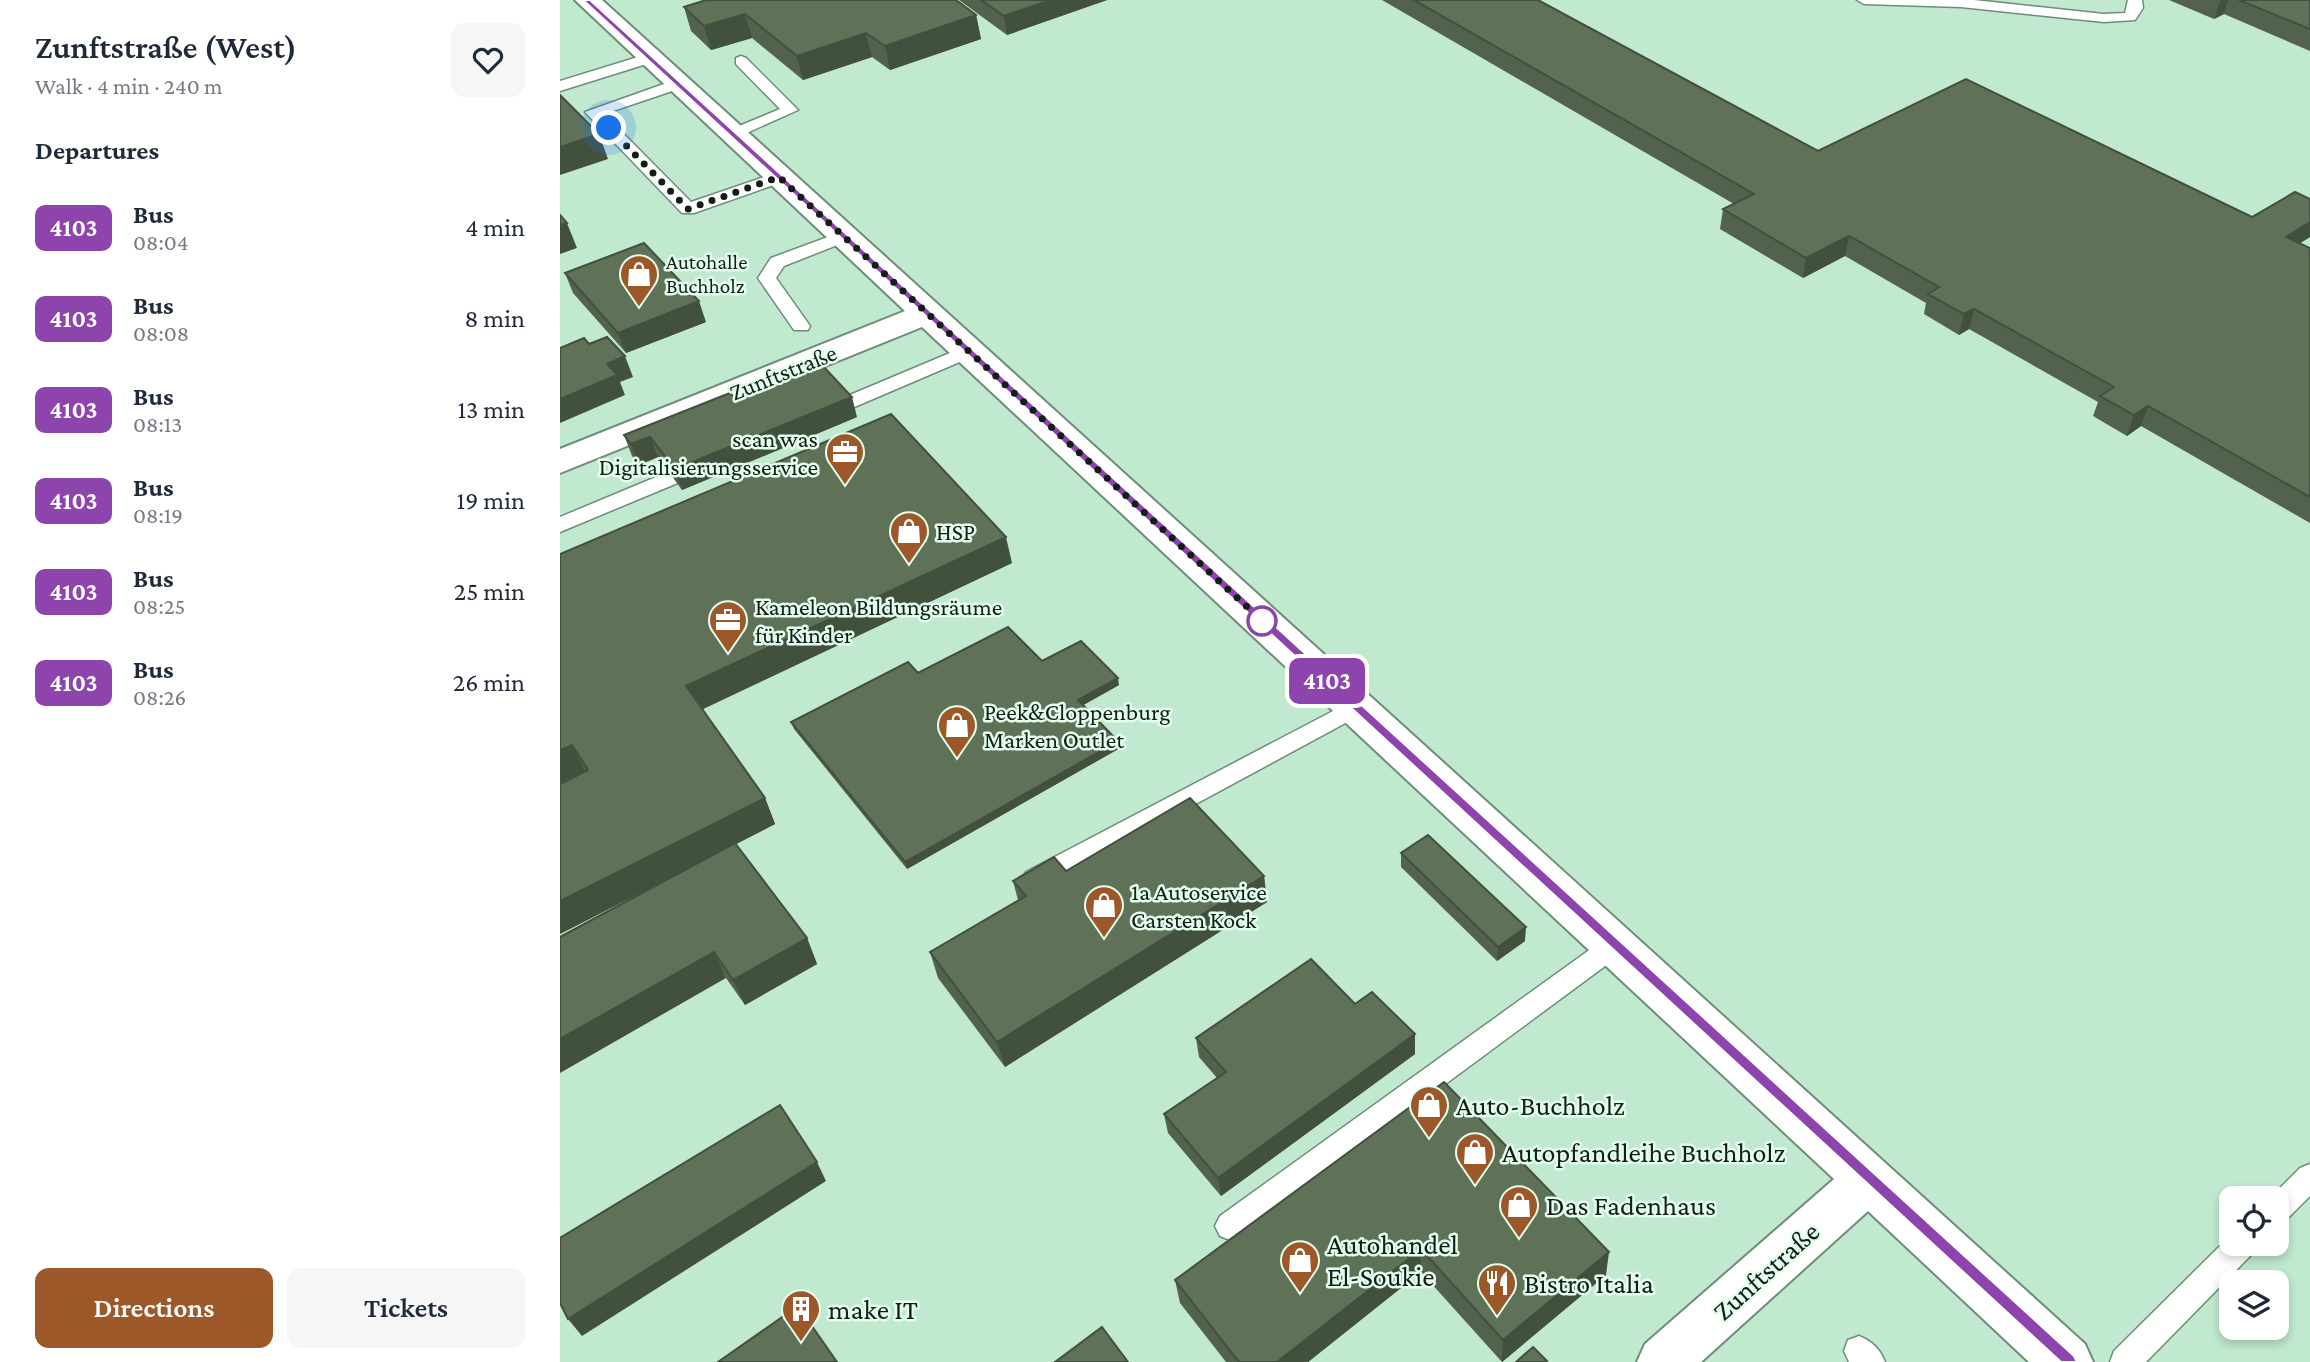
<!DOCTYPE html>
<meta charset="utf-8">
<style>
:root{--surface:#fff;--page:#f6f6f7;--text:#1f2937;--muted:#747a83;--accent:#9c5829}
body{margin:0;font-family:"Crimson Pro",serif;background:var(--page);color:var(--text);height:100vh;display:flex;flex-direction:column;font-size:26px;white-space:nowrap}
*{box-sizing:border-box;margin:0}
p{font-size:23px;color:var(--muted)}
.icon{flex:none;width:38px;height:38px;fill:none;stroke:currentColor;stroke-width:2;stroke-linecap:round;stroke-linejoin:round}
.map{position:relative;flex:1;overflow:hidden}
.details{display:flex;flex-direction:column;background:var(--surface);width:560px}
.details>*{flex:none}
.badge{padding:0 14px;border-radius:10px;font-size:24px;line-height:46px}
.controls{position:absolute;left:1659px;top:1186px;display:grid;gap:14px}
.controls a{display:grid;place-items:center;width:70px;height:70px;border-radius:14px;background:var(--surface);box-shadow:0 4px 10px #0003;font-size:35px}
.you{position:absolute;width:35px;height:35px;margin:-18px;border:5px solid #fff;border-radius:50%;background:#1a73e8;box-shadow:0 0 0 10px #1a73e833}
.map>.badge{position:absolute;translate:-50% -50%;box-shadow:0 0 0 4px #fff}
h2{padding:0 35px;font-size:26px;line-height:63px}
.round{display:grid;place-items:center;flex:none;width:74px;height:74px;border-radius:14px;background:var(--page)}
.headline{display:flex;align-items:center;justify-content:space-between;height:119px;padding:0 35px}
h1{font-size:33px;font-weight:600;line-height:52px}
.primary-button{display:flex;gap:14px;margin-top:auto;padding:14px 35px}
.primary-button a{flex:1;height:80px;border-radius:14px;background:var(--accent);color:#fff;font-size:28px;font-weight:600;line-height:80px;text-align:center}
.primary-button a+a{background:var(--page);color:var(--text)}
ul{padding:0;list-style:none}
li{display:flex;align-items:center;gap:21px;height:91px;padding:0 35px}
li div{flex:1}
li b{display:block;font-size:26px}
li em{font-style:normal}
li .badge{min-width:77px;font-weight:700;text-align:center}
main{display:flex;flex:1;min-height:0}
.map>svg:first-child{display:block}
.built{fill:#c0e9cf;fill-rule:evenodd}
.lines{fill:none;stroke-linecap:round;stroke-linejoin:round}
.lane-casing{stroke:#6e8d79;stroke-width:3}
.street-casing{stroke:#6e8d79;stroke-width:4}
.lane{fill:#fff;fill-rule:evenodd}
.street{fill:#fff;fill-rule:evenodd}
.wall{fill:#52624c}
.shaded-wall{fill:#42503e}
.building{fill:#5f7258;stroke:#42503e;stroke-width:2}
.line{fill:#8e44ad;stroke:#fff;stroke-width:2}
.walk{stroke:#121e17;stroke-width:7;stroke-dasharray:0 12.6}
.stop-dot{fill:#fff;stroke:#8e44ad;stroke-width:3.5}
.labels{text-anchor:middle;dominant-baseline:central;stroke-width:5;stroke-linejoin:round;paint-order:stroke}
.far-poi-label{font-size:21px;fill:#121e17;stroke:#e3feed;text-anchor:start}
.street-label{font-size:24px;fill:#121e17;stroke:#e3feed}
.poi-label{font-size:24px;fill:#121e17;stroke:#e3feed;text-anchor:start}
.near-poi-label{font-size:28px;fill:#121e17;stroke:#e3feed;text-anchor:start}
.near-street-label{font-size:28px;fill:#121e17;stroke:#e3feed}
</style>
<main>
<section class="details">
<div class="headline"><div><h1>Zunftstraße (West)</h1><p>Walk · 4 min · 240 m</p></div><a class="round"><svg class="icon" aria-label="heart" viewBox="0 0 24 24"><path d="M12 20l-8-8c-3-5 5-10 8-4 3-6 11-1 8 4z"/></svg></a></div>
<h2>Departures</h2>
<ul>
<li><span class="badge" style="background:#8e44ad;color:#fff">4103</span><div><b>Bus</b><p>08:04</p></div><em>4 min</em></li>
<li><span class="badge" style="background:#8e44ad;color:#fff">4103</span><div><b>Bus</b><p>08:08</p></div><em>8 min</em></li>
<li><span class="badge" style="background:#8e44ad;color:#fff">4103</span><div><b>Bus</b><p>08:13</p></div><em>13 min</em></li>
<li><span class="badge" style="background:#8e44ad;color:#fff">4103</span><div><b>Bus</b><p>08:19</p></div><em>19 min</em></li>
<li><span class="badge" style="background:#8e44ad;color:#fff">4103</span><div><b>Bus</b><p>08:25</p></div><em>25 min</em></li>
<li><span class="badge" style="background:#8e44ad;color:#fff">4103</span><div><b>Bus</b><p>08:26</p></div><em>26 min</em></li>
</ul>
<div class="primary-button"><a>Directions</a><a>Tickets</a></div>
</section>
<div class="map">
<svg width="1750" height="1362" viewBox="0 0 1750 1362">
<rect width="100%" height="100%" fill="#d1f2dd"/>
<!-- built -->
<path class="built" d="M0 0H1750V1362H0ZM1671 1199H1717V1244H1671ZM1671 1283H1717V1328H1671Z"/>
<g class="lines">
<defs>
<path id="lane" d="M1297 0H1414L1544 14 1565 13 1568 0H1582L1583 8 1575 20 1544 22 1401 7 1304 4Z
M91 53 96 55V61L0 91V81Z
M181 56 186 58 238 110 173 139 167 137V131L220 109 176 64V58Z
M118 79 124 81V87L44 114 131 202 219 172 225 173 227 177 225 181 134 213H122L25 112Z
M284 231 290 232 293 236 290 240 224 266 216 278 250 326 248 330H234L198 278 211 258Z
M409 345 416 347 418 351 416 355 292 408 285 410 275 404 278 400Z
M113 470 120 472 123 477 120 482 0 532V517Z
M796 699 804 701 808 707 804 713 484 886 475 889 466 886 462 879 466 872Z
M1055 934 1064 938 1068 945 1064 952 680 1236 670 1240 660 1236 655 1226 660 1216 1046 938Z
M1750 1164V1196L1727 1219 1717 1223V1199H1709L1740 1168Z
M1671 1235V1244H1697L1692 1254 1586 1362H1550L1554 1351Z
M1299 1336C1313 1342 1320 1349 1325 1362H1289L1284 1351 1288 1340Z"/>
<path id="street" d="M15 0H42L1525 1344 1533 1362H1469L1308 1211 1141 1362H1077L1085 1344 1274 1179 362 327 0 473V449L345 311Z"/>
</defs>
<!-- lane casing -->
<use href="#lane" class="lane-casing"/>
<!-- street casing -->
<use href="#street" class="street-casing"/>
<!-- lane -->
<use href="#lane" class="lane"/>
<!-- street -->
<use href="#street" class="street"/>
</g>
<!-- wall -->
<path class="wall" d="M399 0H547L447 35Z
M822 0H978L1258 151 1692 217 1750 199V237L1740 243 1750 248V523L1581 426 1567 436 1533 416 1538 402 1409 329 1399 335 1364 314 1366 303 1285 256 1243 278 1160 229 1163 209 1174 204Z
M1609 0H1750V51L1664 14 1654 19Z
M124 7 416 15 421 39 330 70 312 57 243 80 192 38 151 50 131 31Z
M5 273 146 322 66 353 13 293Z
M176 399 297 417 122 490 98 457 79 465 72 456 64 435Z
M0 554 452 563 142 709 205 798 215 824 176 844 247 938 257 964 185 1005 166 978 111 877 0 934V784L25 771 0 783Z
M482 661 559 685 523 705 560 748 347 869 234 729 231 722 358 673Z
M841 853 965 941 937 961 841 867Z
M506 871 704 876 707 902 445 1067 378 978 370 952 458 900 453 881Z
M795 1004 855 1054 661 1196 608 1133 604 1114 657 1078 639 1057 636 1038Z
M884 1082 1046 1275 942 1362 861 1272 748 1362H666L620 1303 615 1280Z"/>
<!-- shaded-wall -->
<path class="shaded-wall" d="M491 0H547L447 35 444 16Z
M1662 0H1668L1664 14 1654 19 1660 1Z
M185 14 192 38 151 50 144 26Z
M416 15 421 39 330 70 325 46Z
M306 33 312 57 243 80 237 56Z
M39 134 48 159 0 175V147Z
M1750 222V237L1718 257 1726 237Z
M7 223 17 248 0 254V225Z
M1289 236 1285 256 1243 278 1246 258Z
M139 301 146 322 66 353 58 333Z
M1414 309 1409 329 1399 335 1404 314Z
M65 356 73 377 60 382 65 395 0 423V399L47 364Z
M292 397 297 417 122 490 115 469Z
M1588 406 1581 426 1567 436 1574 415Z
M90 437 98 457 79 465 71 444Z
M446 537 452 563 137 712 126 686Z
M558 678 559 685 520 707 518 700Z
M558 741 560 748 347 869 345 862Z
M12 745 25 771 0 783V750Z
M205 798 215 824 0 934V901Z
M704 876 707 902 445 1067 437 1042Z
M966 927 965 941 937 961 938 947Z
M247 938 257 964 185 1005 173 980Z
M154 952 166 978 0 1073V1039Z
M855 1034V1054L661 1196 658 1178Z
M257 1162 266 1181 22 1336 8 1319Z
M861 1249V1272L748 1362H717Z
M1049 1252 1046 1275 942 1362 943 1340Z"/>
<!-- building -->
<path class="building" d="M146 0H396L416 15 325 46 306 33 237 56 185 14 144 26 124 7Z
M421 0H491L444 16Z
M854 0H978L1258 151 1406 79 1692 217 1735 192 1750 199V222L1726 237 1750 248V497L1588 406 1574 415 1540 396 1554 387 1414 309 1404 314 1368 294 1379 287 1289 236 1246 258 1163 209 1194 194Z
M1679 0H1750V29Z
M0 95 39 134 0 147Z
M0 215 7 223 0 225Z
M84 243 139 301 58 333 5 273Z
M47 337 65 356 47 364 57 375 0 399V348L24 338 29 344Z
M262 365 292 397 115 469 90 437 71 444 64 435 170 393 176 399Z
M331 414 446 537 126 686 205 798 0 901V784L28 770 12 745 0 750V554Z
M448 627 482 661 521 641 558 678 518 700 558 741 345 862 231 722 348 662 358 673Z
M630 798 704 876 437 1042 370 952 466 896 453 881 494 857 506 871Z
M868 835 966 927 938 947 841 853Z
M175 843 247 938 173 980 154 952 0 1039V937Z
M751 959 795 1004 812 992 855 1034 658 1178 604 1114 666 1072 636 1038Z
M884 1082 1049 1252 943 1340 861 1249 717 1362H679L615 1280Z
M220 1105 257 1162 8 1319 0 1303V1238Z
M238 1306 277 1362H158Z
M542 1327 568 1362H495Z
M973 1347 987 1361 985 1362H956Z"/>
<!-- line -->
<path class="line" d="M23 0H30L1514 1356 1517 1362H1501Z"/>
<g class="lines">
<!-- walk -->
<path class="walk" d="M49 128 128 209 219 177 708 626 702 621"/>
</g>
<!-- icons -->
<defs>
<symbol id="shop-pin" viewBox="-11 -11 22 30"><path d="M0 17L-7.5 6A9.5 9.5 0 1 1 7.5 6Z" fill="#9c5829" stroke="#e3feed"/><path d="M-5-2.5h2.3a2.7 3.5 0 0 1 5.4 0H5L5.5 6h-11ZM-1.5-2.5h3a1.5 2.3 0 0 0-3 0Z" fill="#fff"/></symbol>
<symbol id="office-pin" viewBox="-11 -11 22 30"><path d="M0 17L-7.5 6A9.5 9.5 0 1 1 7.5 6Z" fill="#9c5829" stroke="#e3feed"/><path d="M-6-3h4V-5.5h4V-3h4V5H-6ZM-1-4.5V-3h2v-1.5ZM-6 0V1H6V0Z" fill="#fff"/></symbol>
<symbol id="restaurant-pin" viewBox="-11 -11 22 30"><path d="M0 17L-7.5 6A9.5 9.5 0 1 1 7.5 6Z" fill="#9c5829" stroke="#e3feed"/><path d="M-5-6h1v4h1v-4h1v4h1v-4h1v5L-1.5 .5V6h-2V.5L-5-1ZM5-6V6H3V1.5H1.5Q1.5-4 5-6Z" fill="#fff"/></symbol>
<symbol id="building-pin" viewBox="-11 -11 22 30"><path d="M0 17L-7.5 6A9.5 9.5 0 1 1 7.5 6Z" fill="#9c5829" stroke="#e3feed"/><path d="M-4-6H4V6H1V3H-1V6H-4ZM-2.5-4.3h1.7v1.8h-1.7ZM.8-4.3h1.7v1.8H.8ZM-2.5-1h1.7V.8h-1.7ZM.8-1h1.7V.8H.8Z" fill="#fff"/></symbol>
</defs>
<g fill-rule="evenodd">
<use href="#shop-pin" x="57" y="252" width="44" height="60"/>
<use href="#office-pin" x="263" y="430" width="44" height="60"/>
<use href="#shop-pin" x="327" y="509" width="44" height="60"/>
<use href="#office-pin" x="146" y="598" width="44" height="60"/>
<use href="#shop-pin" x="375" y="703" width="44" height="60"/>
<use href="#shop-pin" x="522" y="883" width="44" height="60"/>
<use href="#shop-pin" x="847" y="1083" width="44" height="60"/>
<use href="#shop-pin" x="893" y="1130" width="44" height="60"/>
<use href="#shop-pin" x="937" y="1183" width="44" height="60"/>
<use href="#shop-pin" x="718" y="1238" width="44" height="60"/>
<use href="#restaurant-pin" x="915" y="1261" width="44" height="60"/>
<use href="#building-pin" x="219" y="1287" width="44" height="60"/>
</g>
<!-- markers -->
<circle class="stop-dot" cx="702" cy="621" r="14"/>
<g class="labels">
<!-- far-poi labels -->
<g class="far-poi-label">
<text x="106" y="262">Autohalle<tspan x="106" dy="24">Buchholz</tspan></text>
</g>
<!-- street labels -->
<g class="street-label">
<text transform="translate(223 372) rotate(-22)">Zunftstraße</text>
</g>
<!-- poi labels -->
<g class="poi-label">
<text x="258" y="438" text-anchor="end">scan was<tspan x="258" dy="28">Digitalisierungsservice</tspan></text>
<text x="376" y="531">HSP</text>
<text x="195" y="606">Kameleon Bildungsräume<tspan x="195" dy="28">für Kinder</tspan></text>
<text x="424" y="711">Peek&amp;Cloppenburg<tspan x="424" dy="28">Marken Outlet</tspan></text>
<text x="571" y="891">1a Autoservice<tspan x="571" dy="28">Carsten Kock</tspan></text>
</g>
<!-- near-poi labels -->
<g class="near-poi-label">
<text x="896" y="1105">Auto-Buchholz</text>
<text x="942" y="1152">Autopfandleihe Buchholz</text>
<text x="986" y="1205">Das Fadenhaus</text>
<text x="767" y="1244">Autohandel<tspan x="767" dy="32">El-Soukie</tspan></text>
<text x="964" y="1283">Bistro Italia</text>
<text x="268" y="1309">make IT</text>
</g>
<!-- near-street labels -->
<g class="near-street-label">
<text transform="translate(1206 1271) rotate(-42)">Zunftstraße</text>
</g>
</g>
</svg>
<div class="controls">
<a><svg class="icon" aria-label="locate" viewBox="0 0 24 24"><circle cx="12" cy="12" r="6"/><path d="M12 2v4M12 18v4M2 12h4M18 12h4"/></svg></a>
<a><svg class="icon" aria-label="layers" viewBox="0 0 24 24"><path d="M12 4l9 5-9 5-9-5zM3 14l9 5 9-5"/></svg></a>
</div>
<div class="you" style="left:49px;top:128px"></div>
<b class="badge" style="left:767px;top:681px;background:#8e44ad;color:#fff">4103</b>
</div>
</main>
